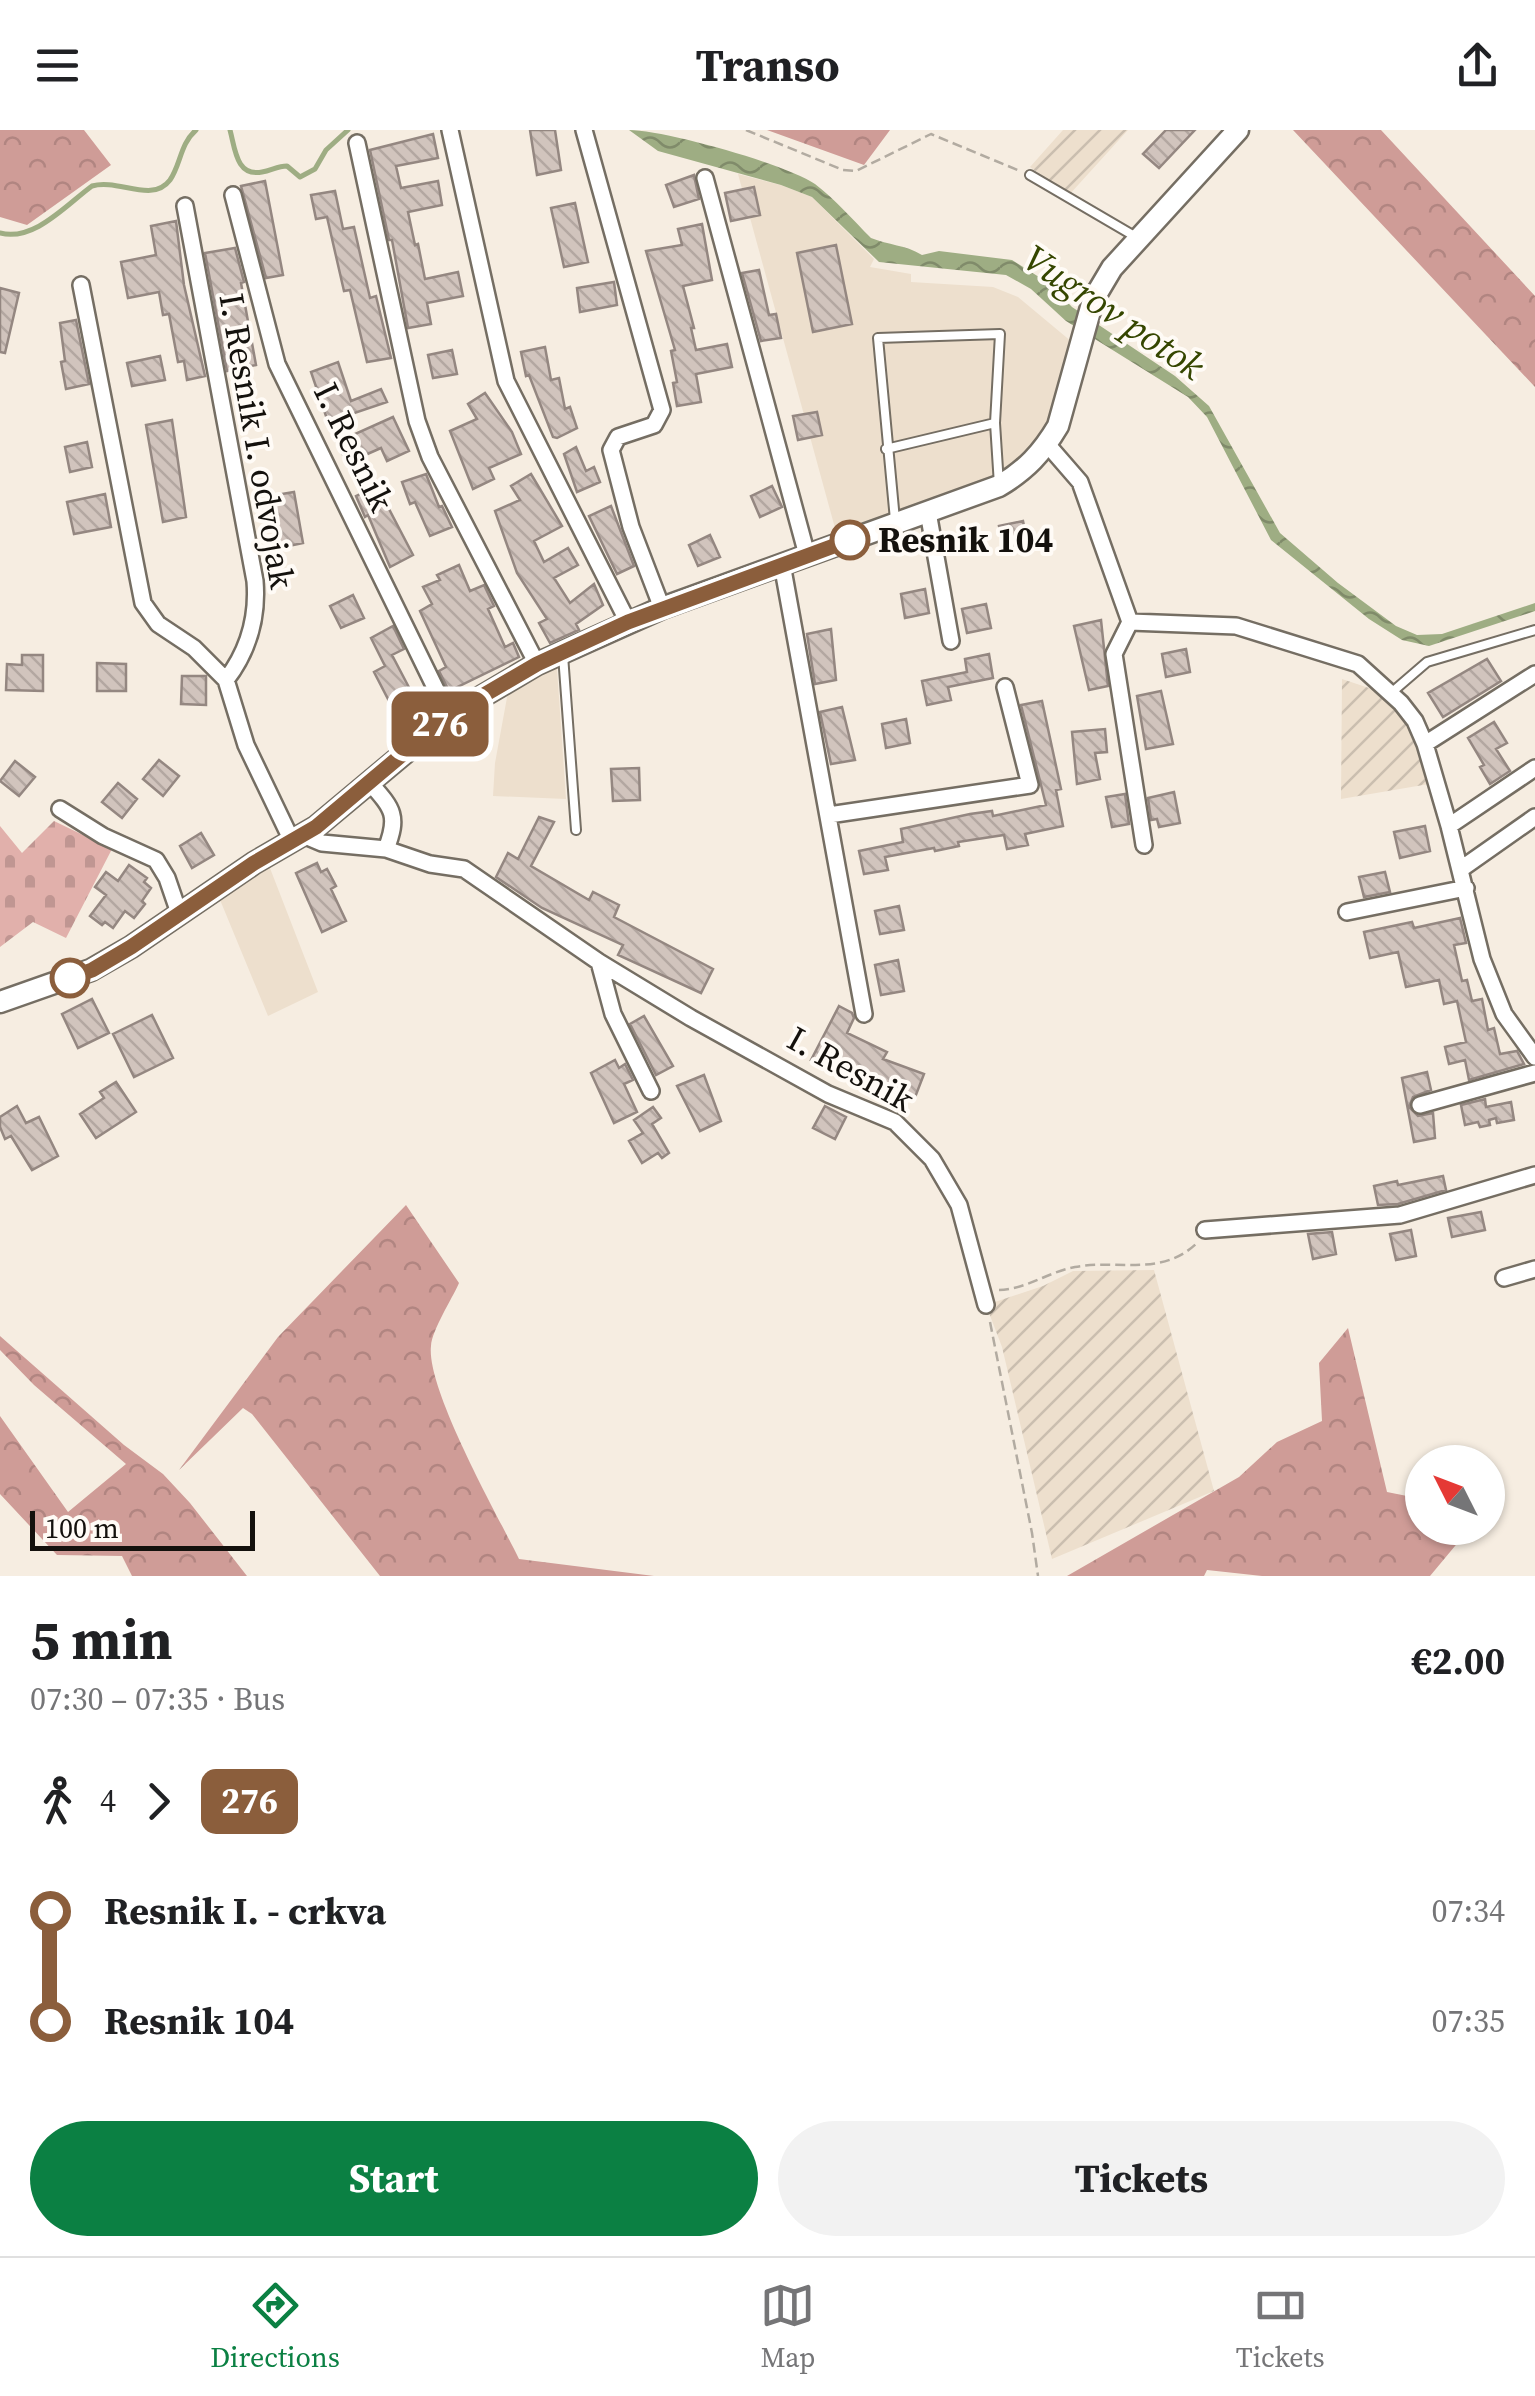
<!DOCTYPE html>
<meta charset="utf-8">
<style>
:root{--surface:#fff;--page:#f2f2f2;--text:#202124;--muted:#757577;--line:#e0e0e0;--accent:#0b8043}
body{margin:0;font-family:"Source Serif 4",serif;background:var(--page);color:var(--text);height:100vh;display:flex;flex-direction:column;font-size:38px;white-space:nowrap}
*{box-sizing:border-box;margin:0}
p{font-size:32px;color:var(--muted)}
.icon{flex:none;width:55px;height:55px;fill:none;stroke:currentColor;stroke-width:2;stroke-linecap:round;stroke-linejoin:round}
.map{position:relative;height:1446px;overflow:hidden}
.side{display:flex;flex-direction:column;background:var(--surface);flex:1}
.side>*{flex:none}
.badge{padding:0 20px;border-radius:15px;font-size:35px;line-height:65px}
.needle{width:65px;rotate:312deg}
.fabs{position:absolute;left:1405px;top:1315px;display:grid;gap:20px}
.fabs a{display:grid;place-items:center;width:100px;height:100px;border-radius:50%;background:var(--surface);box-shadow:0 2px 8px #0004;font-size:50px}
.scale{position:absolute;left:30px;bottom:25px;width:225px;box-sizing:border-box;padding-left:10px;border:5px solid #14110d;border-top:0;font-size:28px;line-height:35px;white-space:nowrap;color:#14110d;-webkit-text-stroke:8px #fffbf6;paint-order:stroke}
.map>.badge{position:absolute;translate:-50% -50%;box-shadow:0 0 0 5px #fff}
.legs{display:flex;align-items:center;gap:15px;height:110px;padding:0 30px;font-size:32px}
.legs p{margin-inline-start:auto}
.overview{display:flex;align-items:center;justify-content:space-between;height:170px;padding:0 30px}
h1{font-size:55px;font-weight:700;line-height:75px}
.action{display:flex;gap:20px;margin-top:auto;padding:20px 30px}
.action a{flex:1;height:115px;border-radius:60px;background:var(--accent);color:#fff;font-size:40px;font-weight:700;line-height:115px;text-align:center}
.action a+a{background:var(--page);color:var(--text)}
ul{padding:0 30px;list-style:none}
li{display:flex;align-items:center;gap:35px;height:110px;font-size:38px}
li i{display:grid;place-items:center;width:15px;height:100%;margin:0 12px;background:currentColor}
li i::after{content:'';width:25px;height:25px;margin:-12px;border:8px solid;border-radius:50%;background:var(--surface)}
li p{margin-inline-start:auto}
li:first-child i{background:linear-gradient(#0000 50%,currentColor 0)}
li:last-child i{background:linear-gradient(currentColor 50%,#0000 0)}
header{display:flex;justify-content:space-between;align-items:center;height:130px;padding:0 30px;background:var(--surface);font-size:45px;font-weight:700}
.menu{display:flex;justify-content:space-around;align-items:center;height:140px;border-top:2px solid var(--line);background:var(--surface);font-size:28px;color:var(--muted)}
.menu a{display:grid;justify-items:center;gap:5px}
.menu .on{color:var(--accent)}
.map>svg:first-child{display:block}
.built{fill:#eddfcd}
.industrial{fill:url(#industrial-furrows)}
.forest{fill:url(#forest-crowns)}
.cemetery{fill:url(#cemetery-stones)}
.water{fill:url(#water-waves)}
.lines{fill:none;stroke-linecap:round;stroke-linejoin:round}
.stream{stroke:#9ead83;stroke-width:5}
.building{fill:url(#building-back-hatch);stroke:#948781;stroke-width:2.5}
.lane-casing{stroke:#756e63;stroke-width:12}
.street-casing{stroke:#756e63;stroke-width:20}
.secondary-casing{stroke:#756e63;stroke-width:25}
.path{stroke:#b2aba1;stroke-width:2.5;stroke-dasharray:10 5;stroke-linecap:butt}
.lane{stroke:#fff;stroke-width:8}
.street{stroke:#fff;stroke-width:15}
.secondary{stroke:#fff;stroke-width:20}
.line-1-casing{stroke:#fff;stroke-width:22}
.line-1{stroke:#8b5e3c;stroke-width:15}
.stop-1-dot{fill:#fff;stroke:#8b5e3c;stroke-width:5}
.labels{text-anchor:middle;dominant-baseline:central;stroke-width:8;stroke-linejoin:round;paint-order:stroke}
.street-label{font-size:35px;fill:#14110d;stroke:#fffbf6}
.stop-label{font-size:35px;font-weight:bold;fill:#14110d;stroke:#fffbf6;text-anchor:start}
.water-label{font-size:38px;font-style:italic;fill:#354600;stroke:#fffbf6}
</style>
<header><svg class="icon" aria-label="menu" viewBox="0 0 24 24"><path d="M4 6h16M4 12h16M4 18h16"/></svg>Transo<svg class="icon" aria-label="share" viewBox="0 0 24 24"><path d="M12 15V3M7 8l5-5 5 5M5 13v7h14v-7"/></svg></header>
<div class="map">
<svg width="1535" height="1446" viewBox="0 0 1535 1446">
<defs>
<pattern id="industrial-furrows" width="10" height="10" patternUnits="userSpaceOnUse" patternTransform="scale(2.5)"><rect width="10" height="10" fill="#eddfcd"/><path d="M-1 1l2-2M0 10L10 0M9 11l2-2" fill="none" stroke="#cabeaf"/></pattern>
<pattern id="forest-crowns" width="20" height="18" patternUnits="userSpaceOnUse" patternTransform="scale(2.5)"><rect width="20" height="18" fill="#cf9c97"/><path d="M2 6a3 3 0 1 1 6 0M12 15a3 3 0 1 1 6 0" fill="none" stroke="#b18581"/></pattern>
<pattern id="cemetery-stones" width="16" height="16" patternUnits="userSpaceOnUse" patternTransform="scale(2.5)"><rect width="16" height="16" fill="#e1b0ab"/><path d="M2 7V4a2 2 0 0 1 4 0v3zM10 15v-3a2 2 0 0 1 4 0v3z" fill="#c09692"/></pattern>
<pattern id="water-waves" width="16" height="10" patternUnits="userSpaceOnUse" patternTransform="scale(2.5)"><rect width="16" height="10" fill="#9ead83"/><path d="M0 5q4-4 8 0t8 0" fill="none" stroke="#808b6a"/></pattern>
<pattern id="building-back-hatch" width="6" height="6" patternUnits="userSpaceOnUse" patternTransform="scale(2.5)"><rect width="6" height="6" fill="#d1c4bd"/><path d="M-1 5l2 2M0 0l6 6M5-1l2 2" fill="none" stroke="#b3a7a1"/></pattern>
</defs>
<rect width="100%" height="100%" fill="#f6ede1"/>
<!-- built -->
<path class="built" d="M738 44 781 55 812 67 874 129 870 137 911 144V152L993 157 1018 167 1072 212 1049 300 1005 344 838 409Z
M554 537 557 539 566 669 493 666 495 633 508 562Z
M268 733 318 862 268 886 218 765Z"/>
<!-- industrial -->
<path class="industrial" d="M1063 0H1128L1069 65 1030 37Z
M1342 549 1372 559 1405 589 1418 614 1429 654 1341 669Z
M1154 1140 1214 1361 1052 1429 1002 1217 986 1175 1043 1156 1073 1141Z"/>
<!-- forest -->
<path class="forest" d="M0 0H84L111 35 27 95 0 87Z
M767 0H890L864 35Z
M1293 0H1381L1535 166V257Z
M406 1075 459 1153C452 1169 432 1200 431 1216 426 1259 498 1386 519 1429L654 1446H380L252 1284 243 1278 179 1340 278 1207Z
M1348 1198 1387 1362 1422 1369V1398H1470L1430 1446H1262L1207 1440 1204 1446H1067L1239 1347 1277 1312 1322 1291 1319 1233Z
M0 1206 124 1315 163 1344 190 1373 247 1446H132L122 1426 57 1425 0 1364V1286L68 1382 126 1334 34 1255 0 1220Z"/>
<!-- cemetery -->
<path class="cemetery" d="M54 691 112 719 66 808 33 792 0 817V696L22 723Z"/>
<!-- water -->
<path class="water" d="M629 0C664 0 786 34 815 54 835 69 853 90 871 108 888 115 906 115 922 125L939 121 1012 130 1050 154 1072 177 1175 246 1209 276 1280 403 1338 453 1396 496 1417 505 1442 504 1535 473V481L1429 516 1402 510 1369 489 1271 410 1207 287 1188 267 1066 191 1031 159 1006 145 879 132 812 67 781 55 658 21Z"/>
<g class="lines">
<!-- stream -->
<path class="stream" d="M230 0C235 18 236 47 262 42 272 40 278 36 287 36L300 47 315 39 326 20 348 0
M0 103C34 112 66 75 92 56 118 48 152 74 170 50 181 34 180 14 196 0"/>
</g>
<!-- building -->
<path class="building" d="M530 0H555L561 40 537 45Z
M1195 0 1159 38 1143 24 1166 0Z
M433 4 438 28 396 36 401 58 438 51 442 75 408 82 415 115 418 114 425 149 458 142 463 166 427 173 431 194 408 198 392 110H389L370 20Z
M694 45 699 69 674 77 666 55Z
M265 51 283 145 266 148 241 56Z
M754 57 760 85 731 91 725 63Z
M335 61 343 99 354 97 370 168 376 166 391 228 367 232 350 160 344 161 327 87 316 89 311 65Z
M575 73 588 132 564 137 551 78Z
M176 91 184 155 205 246 187 250 184 231 178 232 169 184 163 185 159 162 128 168 121 132 156 125 151 96Z
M702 94 712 150 683 156 694 198H691L696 220 727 214 732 237 696 244 701 272 677 276 673 253 677 252 671 221 675 220 646 121 682 115 678 99Z
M836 115 852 194 813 202 797 123Z
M235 118 244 152 241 153 256 235 227 241 205 123Z
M759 140 769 185 776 184 781 208 761 211 742 143Z
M614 152 617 175 580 182 577 158Z
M0 158 19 163 5 223 0 222Z
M76 190 89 254 66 259 61 232 65 231 60 193Z
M545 217 551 250 559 248 565 279 570 277 577 298 557 308 553 307 529 245 526 246 521 222Z
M452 220 457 244 433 248 428 225Z
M160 226 165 250 132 256 127 233Z
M338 232 351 271 381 259 387 272 328 292 311 242Z
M485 263 512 302 521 324 489 338 494 349 473 359 450 301 477 289 468 274Z
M817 282 822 305 798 310 793 286Z
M393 287 409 321 387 331 381 318 347 333 337 312Z
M172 290 186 387 163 392 146 295Z
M87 312 92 337 70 342 65 317Z
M576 317 586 341 594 337 600 352 577 362 564 324Z
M426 344 439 377 442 376 452 397 430 406 415 372 410 374 402 352Z
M531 344 562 396 534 411 544 432 568 418 578 435 554 448 570 473 594 454 603 475 576 494 579 500 550 513 539 493 547 489 517 443 495 381 520 370 511 356Z
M377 356 413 425 390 437 368 385 365 387 356 366Z
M772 356 782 377 760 387 751 366Z
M294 362 303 413 279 418 270 366Z
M105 364 111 397 74 404 67 372Z
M611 376 634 436 617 444 589 386Z
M1023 391 1028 415 1004 420 999 396Z
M710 405 720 427 698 436 689 415Z
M459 435 470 461 484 455 494 476 488 479 505 517 513 513 519 527 449 561 439 541 446 537 420 481 432 474 423 457 440 450 437 445Z
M925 459 929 483 905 488 901 464Z
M353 465 364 488 341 498 330 476Z
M986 474 991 498 967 503 962 479Z
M1101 490 1108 556 1089 560 1074 496Z
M393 496 404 519 392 525 425 588 404 600 374 542 385 536 371 508Z
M831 499 836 550 815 554 807 504Z
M1186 519 1190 542 1166 547 1162 524Z
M989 524 993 548 948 557 951 570 927 575 922 551 967 542 965 529Z
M22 525H43V561L6 560 7 534 22 535Z
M1487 529 1501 551 1443 587 1428 563Z
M97 533 126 534V561H97Z
M182 546H206V575L181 574Z
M1161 561 1173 614 1146 619 1137 566Z
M1042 571 1061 659 1056 660 1063 696 1025 704 1028 715 1007 719 1004 705 958 712 959 716 935 721 934 718 885 727 888 740 864 744 859 721 903 712 901 699 970 684 992 681 993 686 1046 675 1021 575Z
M842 577 855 630 831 634 820 582Z
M906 589 910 613 886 618 882 594Z
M1494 592 1507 613 1496 619 1510 641 1490 654 1480 637 1484 635 1468 608Z
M1105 599 1107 622 1095 623 1100 649 1077 654 1072 602Z
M159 630 179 646 163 666 143 649Z
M15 631 35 647 19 666 0 651Z
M639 638 640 670 613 671 611 639Z
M118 653 137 669 122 688 102 672Z
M1174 662 1180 693 1159 697 1157 689 1151 690 1148 668Z
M1125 664 1129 694 1112 697 1106 667Z
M539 687 554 692 531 736 589 770 593 762 619 775 614 787 713 839 701 863 618 825 623 815 542 778 496 747 508 723 518 729Z
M1425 696 1430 721 1400 728 1394 702Z
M201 703 214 725 192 738 180 716Z
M317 733 321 742 327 739 336 756 331 759 346 791 322 802 296 743Z
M129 735 147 748 144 752 151 758 142 771 145 774 134 788 125 781 113 798 105 792 102 795 90 786 106 765 95 757 106 742 118 751Z
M1385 742 1390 762 1364 767 1359 747Z
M899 776 904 800 880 804 875 781Z
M1460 788 1466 813 1454 815 1462 851 1467 850 1472 871 1482 869 1488 900 1494 898 1500 924 1517 921 1524 934 1469 950 1465 930 1449 934 1445 917 1466 912 1457 871 1444 874 1439 850 1406 857 1398 822 1370 828 1364 802 1412 792 1414 798Z
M898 830 904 861 881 865 875 835Z
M92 869 109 903 78 918 62 884Z
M839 876 852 883 854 888 847 903 887 922 883 929 924 944 914 970 811 930Z
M152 885 173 928 134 947 113 904Z
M644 886 673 936 656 945 630 894Z
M615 930 619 938 625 934 633 950 624 954 637 982 614 993 591 943Z
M1427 942 1431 960 1413 967 1409 977 1418 986 1433 983 1435 1008 1414 1012 1402 948Z
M704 945 721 991 700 1001 677 956Z
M116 952 136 982 96 1008 80 984 104 968 100 962Z
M1485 969 1486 977 1511 972 1514 990 1497 993 1496 988 1489 990 1490 995 1480 997 1478 992 1465 995 1461 975Z
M17 976 26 993 39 987 58 1026 32 1040 11 1006 5 1009 0 997V987Z
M825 976 846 987 835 1009 813 998Z
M653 977 661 988 652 994 669 1023 662 1028 658 1023 642 1033 629 1011 643 1003 634 990Z
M1443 1046 1446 1060 1398 1074 1378 1075 1374 1056 1397 1051 1398 1055Z
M1481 1082 1485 1100 1452 1107 1448 1088Z
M1411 1100 1416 1126 1396 1130 1390 1104Z
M1332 1102 1336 1124 1313 1129 1308 1104Z"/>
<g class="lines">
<defs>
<path id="lane" d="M1030 45 1136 107
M886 319 995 293
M895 390 878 208 1000 204 995 293 999 355
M563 525 576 700
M1391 563 1427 532 1535 500"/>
<path id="street" d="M450 0 506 251 628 492
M584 0 662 280 654 295 618 307 611 320 631 397 662 478
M357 13 417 291 430 327 537 534
M705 48 807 425
M233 65 277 234 449 586
M185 76 255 451C258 488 249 520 226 550
M81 155 143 473 158 494 194 518 226 550 246 615 292 711
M1047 314 1080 352 1130 492 1114 524 1144 715
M928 382 951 511
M782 434 864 884
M1130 492 1236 496 1358 534 1401 573 1415 591 1425 614 1449 696 1482 829 1504 884 1535 927
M1425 614 1535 544
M371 654C393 679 399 686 386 719
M60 679 103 706 156 730 167 748 179 783
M829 685 1030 655 1005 557
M1449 696 1535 638
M303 705 322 713 386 719 430 734 464 739 599 832 691 888 828 964 895 992 932 1029 959 1075 986 1175
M1461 739 1535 687
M1347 782 1466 758
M599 832 613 884 651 961
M1420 975 1535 943
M1205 1100 1400 1085 1535 1045
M1504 1148 1535 1139"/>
<path id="secondary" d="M0 872 91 840 131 817 254 733 316 697 449 586 537 534 662 478 999 356C1026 340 1042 323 1058 296L1093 170 1112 138 1238 0"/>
</defs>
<!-- lane casing -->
<use href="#lane" class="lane-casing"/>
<!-- street casing -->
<use href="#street" class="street-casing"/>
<!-- secondary casing -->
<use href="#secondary" class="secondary-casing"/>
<!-- path -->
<path class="path" d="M746 0 843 40 856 41 931 4 1020 41
M999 1160C1027 1159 1048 1142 1075 1137 1118 1129 1160 1147 1196 1114
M990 1192 1032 1403 1038 1446"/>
<!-- lane -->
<use href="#lane" class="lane"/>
<!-- street -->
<use href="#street" class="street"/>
<!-- secondary -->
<use href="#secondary" class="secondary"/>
</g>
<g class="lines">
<defs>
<path id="line-1" d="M70 848 92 840 131 817 254 733 316 697 448 586 537 534 628 492 850 410"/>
</defs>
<!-- line-1 casing -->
<use href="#line-1" class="line-1-casing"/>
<!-- line-1 -->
<use href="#line-1" class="line-1"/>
</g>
<!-- markers -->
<g class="stop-1-dot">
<circle cx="850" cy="410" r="18"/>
<circle cx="70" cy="848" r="18"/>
</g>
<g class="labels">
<!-- street labels -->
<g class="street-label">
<text transform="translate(257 311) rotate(80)">I. Resnik I. odvojak</text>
<text transform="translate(354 317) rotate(64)">I. Resnik</text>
<text transform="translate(851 939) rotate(29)">I. Resnik</text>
</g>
<!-- stop labels -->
<g class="stop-label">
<text x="878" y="410">Resnik 104</text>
</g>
<!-- water labels -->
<g class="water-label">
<text transform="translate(1114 182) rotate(34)">Vugrov potok</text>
</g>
</g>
</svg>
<div class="fabs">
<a><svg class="needle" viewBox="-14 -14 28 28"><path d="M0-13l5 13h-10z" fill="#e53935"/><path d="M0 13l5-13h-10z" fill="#757577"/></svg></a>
</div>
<div class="scale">100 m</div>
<b class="badge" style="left:440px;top:594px;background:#8b5e3c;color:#fff">276</b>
</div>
<section class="side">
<div class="overview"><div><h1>5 min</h1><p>07:30 – 07:35 · Bus</p></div><b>€2.00</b></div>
<div class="legs"><svg class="icon" aria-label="walk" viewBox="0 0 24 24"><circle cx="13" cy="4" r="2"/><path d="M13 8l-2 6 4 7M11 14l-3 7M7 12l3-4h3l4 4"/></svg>4<svg class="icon" aria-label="forward" viewBox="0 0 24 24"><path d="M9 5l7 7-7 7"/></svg><b class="badge" style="background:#8b5e3c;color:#fff">276</b></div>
<ul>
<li><i style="color:#8b5e3c"></i><b>Resnik I. - crkva</b><p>07:34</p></li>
<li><i style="color:#8b5e3c"></i><b>Resnik 104</b><p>07:35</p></li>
</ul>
<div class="action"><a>Start</a><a>Tickets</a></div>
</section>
<nav class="menu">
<a class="on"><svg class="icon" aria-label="directions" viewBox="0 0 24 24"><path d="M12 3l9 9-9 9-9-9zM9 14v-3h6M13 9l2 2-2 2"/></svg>Directions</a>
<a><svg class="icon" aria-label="map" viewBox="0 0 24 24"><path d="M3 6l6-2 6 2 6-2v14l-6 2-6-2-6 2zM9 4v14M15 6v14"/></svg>Map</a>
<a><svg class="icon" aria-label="tickets" viewBox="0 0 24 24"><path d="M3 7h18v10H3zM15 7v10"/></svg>Tickets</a>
</nav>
